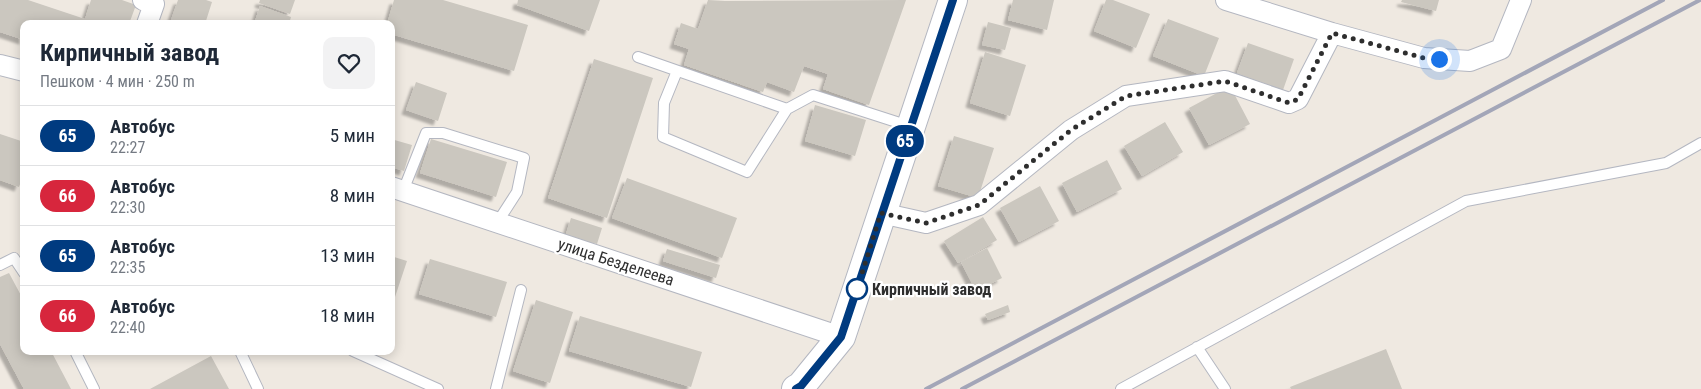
<!DOCTYPE html>
<html lang="ru">
<meta charset="utf-8">
<style>
:root{--surface:#fff;--page:#f2f2f3;--text:#1f2937;--muted:#747a83;--line:#e0e1e3}
body{margin:0;font-family:"Roboto Condensed",sans-serif;background:var(--page);color:var(--text);height:100vh;display:flex;flex-direction:column;font-size:19px;white-space:nowrap}
*{box-sizing:border-box;margin:0}
p{font-size:16px;color:var(--muted)}
.icon{flex:none;width:28px;height:28px;fill:none;stroke:currentColor;stroke-width:2;stroke-linecap:round;stroke-linejoin:round}
.map{position:relative;flex:1;overflow:hidden}
.drawer{position:absolute;left:20px;top:20px;width:375px;height:335px;display:flex;flex-direction:column;background:var(--surface);border-radius:10px;box-shadow:0 2px 12px #0003}
.drawer>*{flex:none}
.badge{padding:0 10px;border-radius:16px;font-size:18px;line-height:32px}
.you{position:absolute;width:25px;height:25px;margin:-12px;border:4px solid #fff;border-radius:50%;background:#1a73e8;box-shadow:0 0 0 8px #1a73e833}
.map>.badge{position:absolute;translate:-50% -50%;box-shadow:0 0 0 2px #fff}
.round{display:grid;place-items:center;flex:none;width:52px;height:52px;border-radius:10px;background:var(--page)}
.headline{display:flex;align-items:center;justify-content:space-between;height:85px;padding:0 20px}
h1{font-size:24px;font-weight:700;line-height:38px}
ul{padding:0;list-style:none}
li{display:flex;align-items:center;gap:15px;height:60px;padding:0 20px;border-top:1px solid var(--line)}
li div{flex:1}
li b{display:block;font-size:19px}
li em{font-style:normal}
li .badge{min-width:55px;font-weight:700;text-align:center}
.map>svg:first-child{display:block}
.building{fill:#cbc7bf;filter:url(#shadow)}
.lines{fill:none;stroke-linecap:round;stroke-linejoin:round}
.service-casing{stroke:#b4b7c1;stroke-width:12}
.minor-casing{stroke:#b4b7c1;stroke-width:22}
.secondary-casing{stroke:#b4b7c1;stroke-width:30}
.service{stroke:#fff;stroke-width:10}
.minor{stroke:#fff;stroke-width:20}
.secondary{stroke:#fff;stroke-width:28}
.rail{stroke:#a3a6b8;stroke-width:4}
.line-casing{stroke:#fff;stroke-width:11}
.line{stroke:#003b80;stroke-width:8}
.walk{stroke:#2e2e2e;stroke-width:5;stroke-dasharray:0 9}
.stop-dot{fill:#fff;stroke:#003b80;stroke-width:2.5}
.labels{text-anchor:middle;dominant-baseline:central;stroke-width:4.5;stroke-linejoin:round;paint-order:stroke}
.street-label{font-size:16px;fill:#2e2e2e;stroke:#fff}
.stop-label{font-size:16px;font-weight:bold;fill:#2e2e2e;stroke:#fff;text-anchor:start}
</style>
<div class="map">
<svg width="1701" height="389" viewBox="0 0 1701 389">
<defs>
<filter id="shadow"><feDropShadow dx="-4.5" dy="4.5" stdDeviation="1" flood-color="#0004"/></filter>
</defs>
<rect width="100%" height="100%" fill="#efe9e1"/>
<!-- building -->
<path class="building" d="M0 0H28L85 19 91 0H122L136 5 129 24H24V40L0 32Z
M178 0H206L212 2 205 24H182L171 20Z
M260 0H295L290 14 259 3Z
M394 0H443L528 25 514 71 391 34V24H387Z
M518 0H600L589 31 517 5Z
M708 0 725 1 906 0 869 105 823 89 828 74 804 66 794 92 767 82 763 92 684 65 689 49 674 44 681 23 698 29Z
M1013 0H1054L1047 30 1008 20Z
M1106 0H1113L1150 14 1136 48 1094 31Z
M1402 0H1439L1436 11 1401 2Z
M260 6 291 17 289 24H254Z
M1168 19 1219 38 1204 76 1153 56Z
M988 22 1011 28 1005 50 982 45Z
M1248 43 1294 59 1283 90 1237 73Z
M985 52 1026 65 1010 116 970 103Z
M594 59 653 78 607 218 548 198Z
M416 82 447 93 438 121 406 110Z
M1230 86 1250 124 1209 145 1189 108Z
M815 105 866 120 855 156 805 141Z
M1165 122 1183 152 1142 176 1124 146Z
M0 134 24 142V173L19 187 0 180Z
M954 136 994 148 978 198 938 186Z
M391 139 412 145 404 171 391 167Z
M431 139 507 162 496 197 420 173Z
M1107 160 1122 189 1077 212 1062 183Z
M627 178 737 218 722 258 612 218Z
M1040 186 1059 221 1019 242 1000 208Z
M983 217 997 240 958 263 944 241Z
M571 218 602 228 597 244 566 234Z
M987 248 1002 278 976 291 961 262Z
M667 249 720 265 716 278 663 261Z
M391 256 407 261 395 297 391 296Z
M430 259 507 282 496 317 419 294Z
M9 273 24 301V351H51L71 389H24L0 344V277Z
M536 300 573 312 550 383 513 371Z
M1008 305 1010 312 988 320 985 314Z
M580 316 702 352 691 387 569 351Z
M1386 349 1402 389H1291L1290 387Z
M211 356 229 389H150Z"/>
<g class="lines">
<defs>
<path id="service" d="M638 57 787 109 813 95 909 126
M677 71 664 103 663 137 747 172 787 109
M403 191 426 133H443L524 158 517 192 497 223
M0 265 14 258 24 273
M1197 347 1225 389
M75 351 94 389
M240 351 258 389
M353 351 438 389
M496 389 521 290
M1121 389 1466 201 1666 163 1701 143"/>
<path id="minor" d="M143 0 154 4 147 24
M1226 0 1332 33 1424 58 1470 61 1501 49 1521 0
M0 65 24 71
M391 187 841 337
M881 213 926 223 979 205 1071 130 1126 96 1225 81 1289 103 1298 99 1332 33"/>
<path id="secondary" d="M796 389 801 386 841 337 953 0"/>
</defs>
<!-- service casing -->
<use href="#service" class="service-casing"/>
<!-- minor casing -->
<use href="#minor" class="minor-casing"/>
<!-- secondary casing -->
<use href="#secondary" class="secondary-casing"/>
<!-- service -->
<use href="#service" class="service"/>
<!-- minor -->
<use href="#minor" class="minor"/>
<!-- secondary -->
<use href="#secondary" class="secondary"/>
<!-- rail -->
<path class="rail" d="M926 389 1663 0
M962 389 1700 0"/>
</g>
<g class="lines">
<defs>
<path id="line" d="M796 389 801 386 841 337 953 0"/>
</defs>
<!-- line casing -->
<use href="#line" class="line-casing"/>
<!-- line -->
<use href="#line" class="line"/>
<!-- walk -->
<path class="walk" d="M857 289 881 213 926 223 979 205 1071 130 1126 96 1225 81 1289 103 1298 99 1332 33 1424 58 1439 59"/>
</g>
<!-- markers -->
<circle class="stop-dot" cx="857" cy="289" r="10"/>
<g class="labels">
<!-- street labels -->
<g class="street-label">
<text transform="translate(616 262) rotate(18)">улица Безделеева</text>
</g>
<!-- stop labels -->
<g class="stop-label">
<text x="872" y="289">Кирпичный завод</text>
</g>
</g>
</svg>
<div class="you" style="left:1439px;top:59px"></div>
<b class="badge" style="left:905px;top:141px;background:#003b80;color:#fff">65</b>
<section class="drawer">
<div class="headline"><div><h1>Кирпичный завод</h1><p>Пешком · 4 мин · 250 m</p></div><a class="round"><svg class="icon" aria-label="heart" viewBox="0 0 24 24"><path d="M12 20l-8-8c-3-5 5-10 8-4 3-6 11-1 8 4z"/></svg></a></div>
<ul>
<li><span class="badge" style="background:#003b80;color:#fff">65</span><div><b>Автобус</b><p>22:27</p></div><em>5 мин</em></li>
<li><span class="badge" style="background:#d7263d;color:#fff">66</span><div><b>Автобус</b><p>22:30</p></div><em>8 мин</em></li>
<li><span class="badge" style="background:#003b80;color:#fff">65</span><div><b>Автобус</b><p>22:35</p></div><em>13 мин</em></li>
<li><span class="badge" style="background:#d7263d;color:#fff">66</span><div><b>Автобус</b><p>22:40</p></div><em>18 мин</em></li>
</ul>
</section>
</div>
